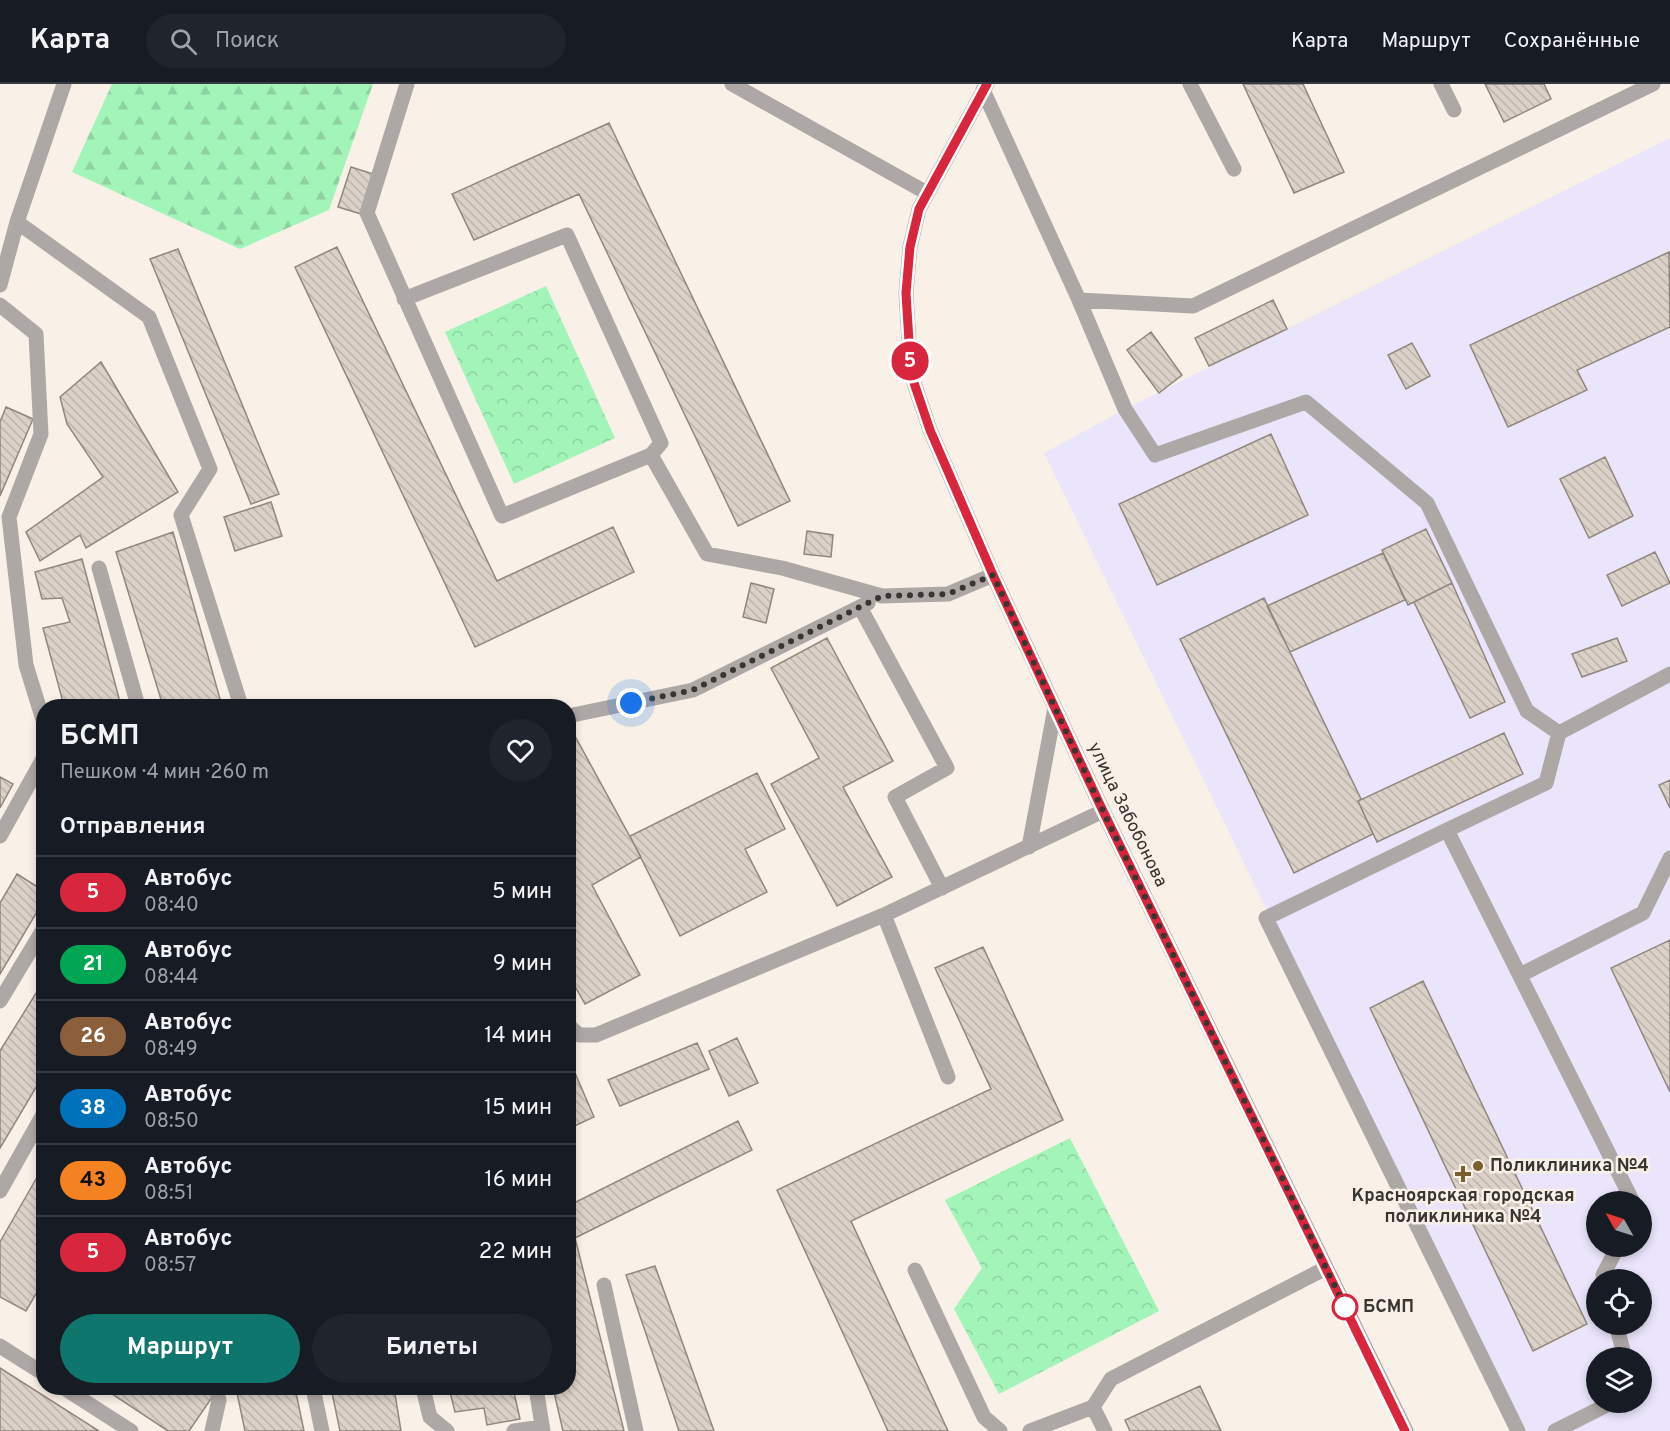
<!DOCTYPE html>
<html lang="ru">
<meta charset="utf-8">
<style>
:root{--surface:#171b24;--page:#20242c;--text:#f1f3f6;--muted:#9ea1a6;--line:#363941;--accent:#0f766e}
body{margin:0;font-family:Overpass,sans-serif;background:var(--page);color:var(--text);height:100vh;display:flex;flex-direction:column;font-size:22px;white-space:nowrap}
*{box-sizing:border-box;margin:0}
p{font-size:20px;color:var(--muted)}
.icon{flex:none;width:33px;height:33px;fill:none;stroke:currentColor;stroke-width:2;stroke-linecap:round;stroke-linejoin:round}
.map{position:relative;flex:1;overflow:hidden}
.panel{position:absolute;left:36px;top:615px;width:540px;height:696px;display:flex;flex-direction:column;background:var(--surface);border-radius:24px;box-shadow:0 3px 9px #0003}
.panel>*{flex:none}
.badge{padding:0 12px;border-radius:20px;font-size:21px;line-height:39px}
.needle{width:39px;rotate:309deg}
.fabs{position:absolute;left:1586px;top:1107px;display:grid;gap:12px}
.fabs a{display:grid;place-items:center;width:66px;height:66px;border-radius:50%;background:var(--surface);box-shadow:0 3px 9px #0003;font-size:30px}
.you{position:absolute;width:30px;height:30px;margin:-15px;border:4px solid #fff;border-radius:50%;background:#1a73e8;box-shadow:0 0 0 9px #1a73e833}
.map>.badge{position:absolute;translate:-50% -50%;box-shadow:0 0 0 3px #fff}
h2{padding:0 24px;font-size:22px;line-height:54px}
.round{display:grid;place-items:center;flex:none;width:63px;height:63px;border-radius:32px;background:var(--page)}
.headline{display:flex;align-items:center;justify-content:space-between;height:102px;padding:0 24px}
h1{font-size:28px;font-weight:700;line-height:45px}
.primary-button{display:flex;gap:12px;margin-top:auto;padding:12px 24px}
.primary-button a{flex:1;height:69px;border-radius:36px;background:var(--accent);color:#fff;font-size:24px;font-weight:700;line-height:69px;text-align:center}
.primary-button a+a{background:var(--page);color:var(--text)}
ul{padding:0;list-style:none}
li{display:flex;align-items:center;gap:18px;height:72px;padding:0 24px;border-top:2px solid var(--line)}
li div{flex:1}
li b{display:block;font-size:22px}
li em{font-style:normal}
li .badge{min-width:66px;font-weight:700;text-align:center}
header{display:flex;align-items:center;gap:36px;box-sizing:border-box;height:84px;padding:0 30px;background:var(--surface);border-bottom:2px solid var(--line)}
header strong{font-size:28px}
nav{display:flex;gap:33px;margin-inline-start:auto;font-size:21px}
.search{width:420px;height:54px;background:var(--page);display:flex;align-items:center;gap:15px;box-sizing:border-box;padding:0 21px;border-radius:33px;color:var(--muted);font-size:22px}
.map>svg:first-child{display:block}
.medical{fill:#eae5fb;fill-rule:evenodd}
.forest{fill:url(#forest-firs)}
.park{fill:url(#park-crowns)}
.building{fill:url(#building-back-hatch);stroke:#90877f;stroke-width:1.5}
.lines{fill:none;stroke-linecap:round;stroke-linejoin:round}
.minor{stroke:#ada7a5;stroke-width:15}
.line-casing{stroke:#fff;stroke-width:14}
.line{stroke:#d7263d;stroke-width:9}
.walk{stroke:#393632;stroke-width:6;stroke-dasharray:0 10.8}
.poi-dot{fill:#785f30;stroke:#f9f1e7;stroke-width:2}
.stop-dot{fill:#fff;stroke:#d7263d;stroke-width:3}
.labels{text-anchor:middle;dominant-baseline:central;stroke-width:5;stroke-linejoin:round;paint-order:stroke}
.street-label{font-size:18px;fill:#393632;stroke:#f9f1e7}
.poi-label{font-size:18px;font-weight:bold;fill:#393632;stroke:#f9f1e7;text-anchor:start}
.stop-label{font-size:18px;font-weight:bold;fill:#393632;stroke:#f9f1e7;text-anchor:start}
</style>
<header>
<strong>Карта</strong>
<div class="search"><svg class="icon" aria-label="search" viewBox="0 0 24 24"><circle cx="10" cy="10" r="6"/><path d="M15 15l6 6"/></svg>Поиск</div>
<nav><a>Карта</a><a>Маршрут</a><a>Сохранённые</a></nav>
</header>
<div class="map">
<svg width="1670" height="1347" viewBox="0 0 1670 1347">
<defs>
<pattern id="forest-firs" width="22" height="20" patternUnits="userSpaceOnUse" patternTransform="scale(1.5)"><rect width="22" height="20" fill="#a3f4b9"/><path d="M5 1l3.5 6h-7zM16 11l3.5 6h-7z" fill="#8dd2a0"/></pattern>
<pattern id="park-crowns" width="20" height="18" patternUnits="userSpaceOnUse" patternTransform="scale(1.5)"><rect width="20" height="18" fill="#a3f4b9"/><path d="M2 6a3 3 0 1 1 6 0M12 15a3 3 0 1 1 6 0" fill="none" stroke="#8dd2a0"/></pattern>
<pattern id="building-back-hatch" width="6" height="6" patternUnits="userSpaceOnUse" patternTransform="scale(1.5)"><rect width="6" height="6" fill="#dbd1c8"/><path d="M-1 5l2 2M0 0l6 6M5-1l2 2" fill="none" stroke="#bdb4ac"/></pattern>
</defs>
<rect width="100%" height="100%" fill="#f9f1e7"/>
<!-- medical -->
<path class="medical" d="M1670 54V1347H1521L1044 369 1125 325ZM1596 1118H1641V1162H1596ZM1596 1196H1641V1240H1596ZM1596 1274H1641V1318H1596Z"/>
<!-- forest -->
<path class="forest" d="M112 0H373L329 126 240 165 72 88Z"/>
<!-- park -->
<path class="park" d="M546 202 615 354 514 400 445 248Z
M1070 1054 1159 1227 999 1310 954 1225 982 1184 945 1116Z"/>
<!-- building -->
<path class="building" d="M1243 0H1303L1344 88 1294 109Z
M1485 0H1544L1551 15 1504 38Z
M609 39 790 417 738 442 579 110 474 156 452 110Z
M351 83 373 90 361 130 338 123Z
M337 163 497 497 613 443 634 488 475 563 295 183Z
M178 165 279 410 251 420 150 175Z
M1669 168 1670 243 1577 286 1587 306 1508 343 1470 261Z
M1273 216 1287 245 1209 282 1195 254Z
M1151 248 1182 291 1159 309 1127 266Z
M1412 259 1430 292 1406 305 1388 271Z
M101 278 178 408 86 464 80 451 40 477 26 448 103 393 67 340 60 313Z
M6 323 33 335 0 412V338Z
M1271 350 1308 431 1157 501 1119 420Z
M1605 373 1633 432 1589 454 1560 395Z
M271 418 282 452 235 467 224 433Z
M1426 445 1452 499 1408 521 1382 466Z
M807 447 833 451 831 473 804 470Z
M173 448 222 622H163L116 468Z
M1655 468 1670 499 1622 522 1607 491Z
M1383 469 1405 516 1290 568 1267 522Z
M82 475 121 622H64L43 544 70 538 62 514 42 515 35 488Z
M751 499 774 505 766 539 743 533Z
M1452 499 1505 618 1470 634 1414 518Z
M1264 514 1361 715 1358 717 1373 750 1294 789 1180 555Z
M827 554 893 677 843 703 892 793 837 822 771 700 819 674 771 584Z
M1617 554 1627 577 1582 593 1572 570Z
M1504 649 1523 690 1377 758 1358 717Z
M575 652 641 773 592 801 640 891 585 920 568 890V656Z
M757 689 785 745 745 765 767 808 680 852 630 752Z
M0 693 13 700 0 724Z
M1670 696V724L1659 701Z
M17 790 44 807V816L0 890V819Z
M1670 856V1008L1611 884Z
M983 863 1063 1036 851 1137 948 1347H888L777 1106 991 1005 935 884Z
M1423 897 1587 1240 1533 1267 1370 924Z
M38 906 44 908V990L0 1064V967Z
M737 954 758 999 729 1012 709 967Z
M697 959 709 985 620 1022 608 996Z
M572 982 594 1033 568 1045V984Z
M738 1037 752 1066 575 1154 624 1347H563L553 1304H568V1105L574 1119Z
M44 1081V1196L26 1227 0 1213V1158Z
M655 1182 714 1347H679L626 1191Z
M0 1284 99 1347H0Z
M1200 1302 1221 1347H1130L1125 1336Z
M103 1304H209L215 1309 189 1347H168Z
M236 1304H295L304 1347H245Z
M331 1304H394L401 1347H340Z
M449 1304H513L520 1335 487 1341 484 1324 455 1328Z"/>
<g class="lines">
<!-- minor -->
<path class="minor" d="M732 0 927 109
M987 0 919 125 910 163 906 209 911 290 930 346 993 491 1103 727 1406 1347
M1190 0 1234 85
M1441 0 1454 26
M983 6 1079 216 1125 325 1155 371 1306 318 1427 419 1527 627 1559 649
M17 138 149 233 210 385 181 431 241 622
M0 201 17 138 64 0
M404 215 567 151 661 359 651 371 502 432 367 129 407 0
M1079 216 1193 222 1653 0
M0 221 36 250 41 350 9 433 26 581 44 639
M651 371 707 470 782 484 882 512 948 510 993 491
M99 484 138 622
M860 523 947 684 895 713 942 804
M568 632 693 606 868 519
M1447 746 1266 834 1518 1347
M0 752 44 673
M1029 763 1055 624
M884 831 948 993
M1520 891 1643 829 1670 774
M0 917 44 844
M568 941 579 951H596L884 831 1103 727
M0 1107 44 1029
M1633 1118 1447 746 1546 699 1559 649 1670 590
M915 1186 984 1333 1000 1347
M1605 1196 1603 1191 1618 1162
M604 1201 636 1347
M1616 1240 1625 1274
M0 1262 44 1290
M64 1304 131 1347
M313 1304 322 1347
M423 1304 430 1333 447 1347
M536 1304 543 1347
M212 1347 219 1316 216 1304
M514 1347 542 1343
M1030 1347 1093 1323
M1105 1347 1093 1323 1111 1295 1326 1184
M1555 1347 1613 1318"/>
</g>
<g class="lines">
<defs>
<path id="line" d="M987 0 919 125 910 163 906 209 911 290 930 346 993 491 1046 605 1103 727 1405 1347"/>
</defs>
<!-- line casing -->
<use href="#line" class="line-casing"/>
<!-- line -->
<use href="#line" class="line"/>
<!-- walk -->
<path class="walk" d="M631 619 693 606 882 512 948 510 993 491 1103 727 1345 1223"/>
</g>
<!-- markers -->
<g class="poi-dot">
<circle cx="1478" cy="1082" r="6"/>
<path d="M1460 1081h6v6h6v6h-6v6h-6v-6h-6v-6h6z"/>
</g>
<circle class="stop-dot" cx="1345" cy="1223" r="12"/>
<g class="labels">
<!-- street labels -->
<g class="street-label">
<text transform="translate(1127 731) rotate(64)">улица Забобонова</text>
</g>
<!-- poi labels -->
<g class="poi-label">
<text x="1490" y="1082">Поликлиника №4</text>
<text x="1463" y="1112" text-anchor="middle">Красноярская городская<tspan x="1463" dy="21">поликлиника №4</tspan></text>
</g>
<!-- stop labels -->
<g class="stop-label">
<text x="1363" y="1223">БСМП</text>
</g>
</g>
</svg>
<div class="fabs">
<a><svg class="needle" viewBox="-14 -14 28 28"><path d="M0-13l5 13h-10z" fill="#e53935"/><path d="M0 13l5-13h-10z" fill="#9ea1a6"/></svg></a>
<a><svg class="icon" aria-label="locate" viewBox="0 0 24 24"><circle cx="12" cy="12" r="6"/><path d="M12 2v4M12 18v4M2 12h4M18 12h4"/></svg></a>
<a><svg class="icon" aria-label="layers" viewBox="0 0 24 24"><path d="M12 4l9 5-9 5-9-5zM3 14l9 5 9-5"/></svg></a>
</div>
<div class="you" style="left:631px;top:619px"></div>
<b class="badge" style="left:910px;top:277px;background:#d7263d;color:#fff">5</b>
<section class="panel">
<div class="headline"><div><h1>БСМП</h1><p>Пешком · 4 мин · 260 m</p></div><a class="round"><svg class="icon" aria-label="heart" viewBox="0 0 24 24"><path d="M12 20l-8-8c-3-5 5-10 8-4 3-6 11-1 8 4z"/></svg></a></div>
<h2>Отправления</h2>
<ul>
<li><span class="badge" style="background:#d7263d;color:#fff">5</span><div><b>Автобус</b><p>08:40</p></div><em>5 мин</em></li>
<li><span class="badge" style="background:#00a651;color:#fff">21</span><div><b>Автобус</b><p>08:44</p></div><em>9 мин</em></li>
<li><span class="badge" style="background:#8b5e3c;color:#fff">26</span><div><b>Автобус</b><p>08:49</p></div><em>14 мин</em></li>
<li><span class="badge" style="background:#0072bc;color:#fff">38</span><div><b>Автобус</b><p>08:50</p></div><em>15 мин</em></li>
<li><span class="badge" style="background:#f58220;color:#111">43</span><div><b>Автобус</b><p>08:51</p></div><em>16 мин</em></li>
<li><span class="badge" style="background:#d7263d;color:#fff">5</span><div><b>Автобус</b><p>08:57</p></div><em>22 мин</em></li>
</ul>
<div class="primary-button"><a>Маршрут</a><a>Билеты</a></div>
</section>
</div>
